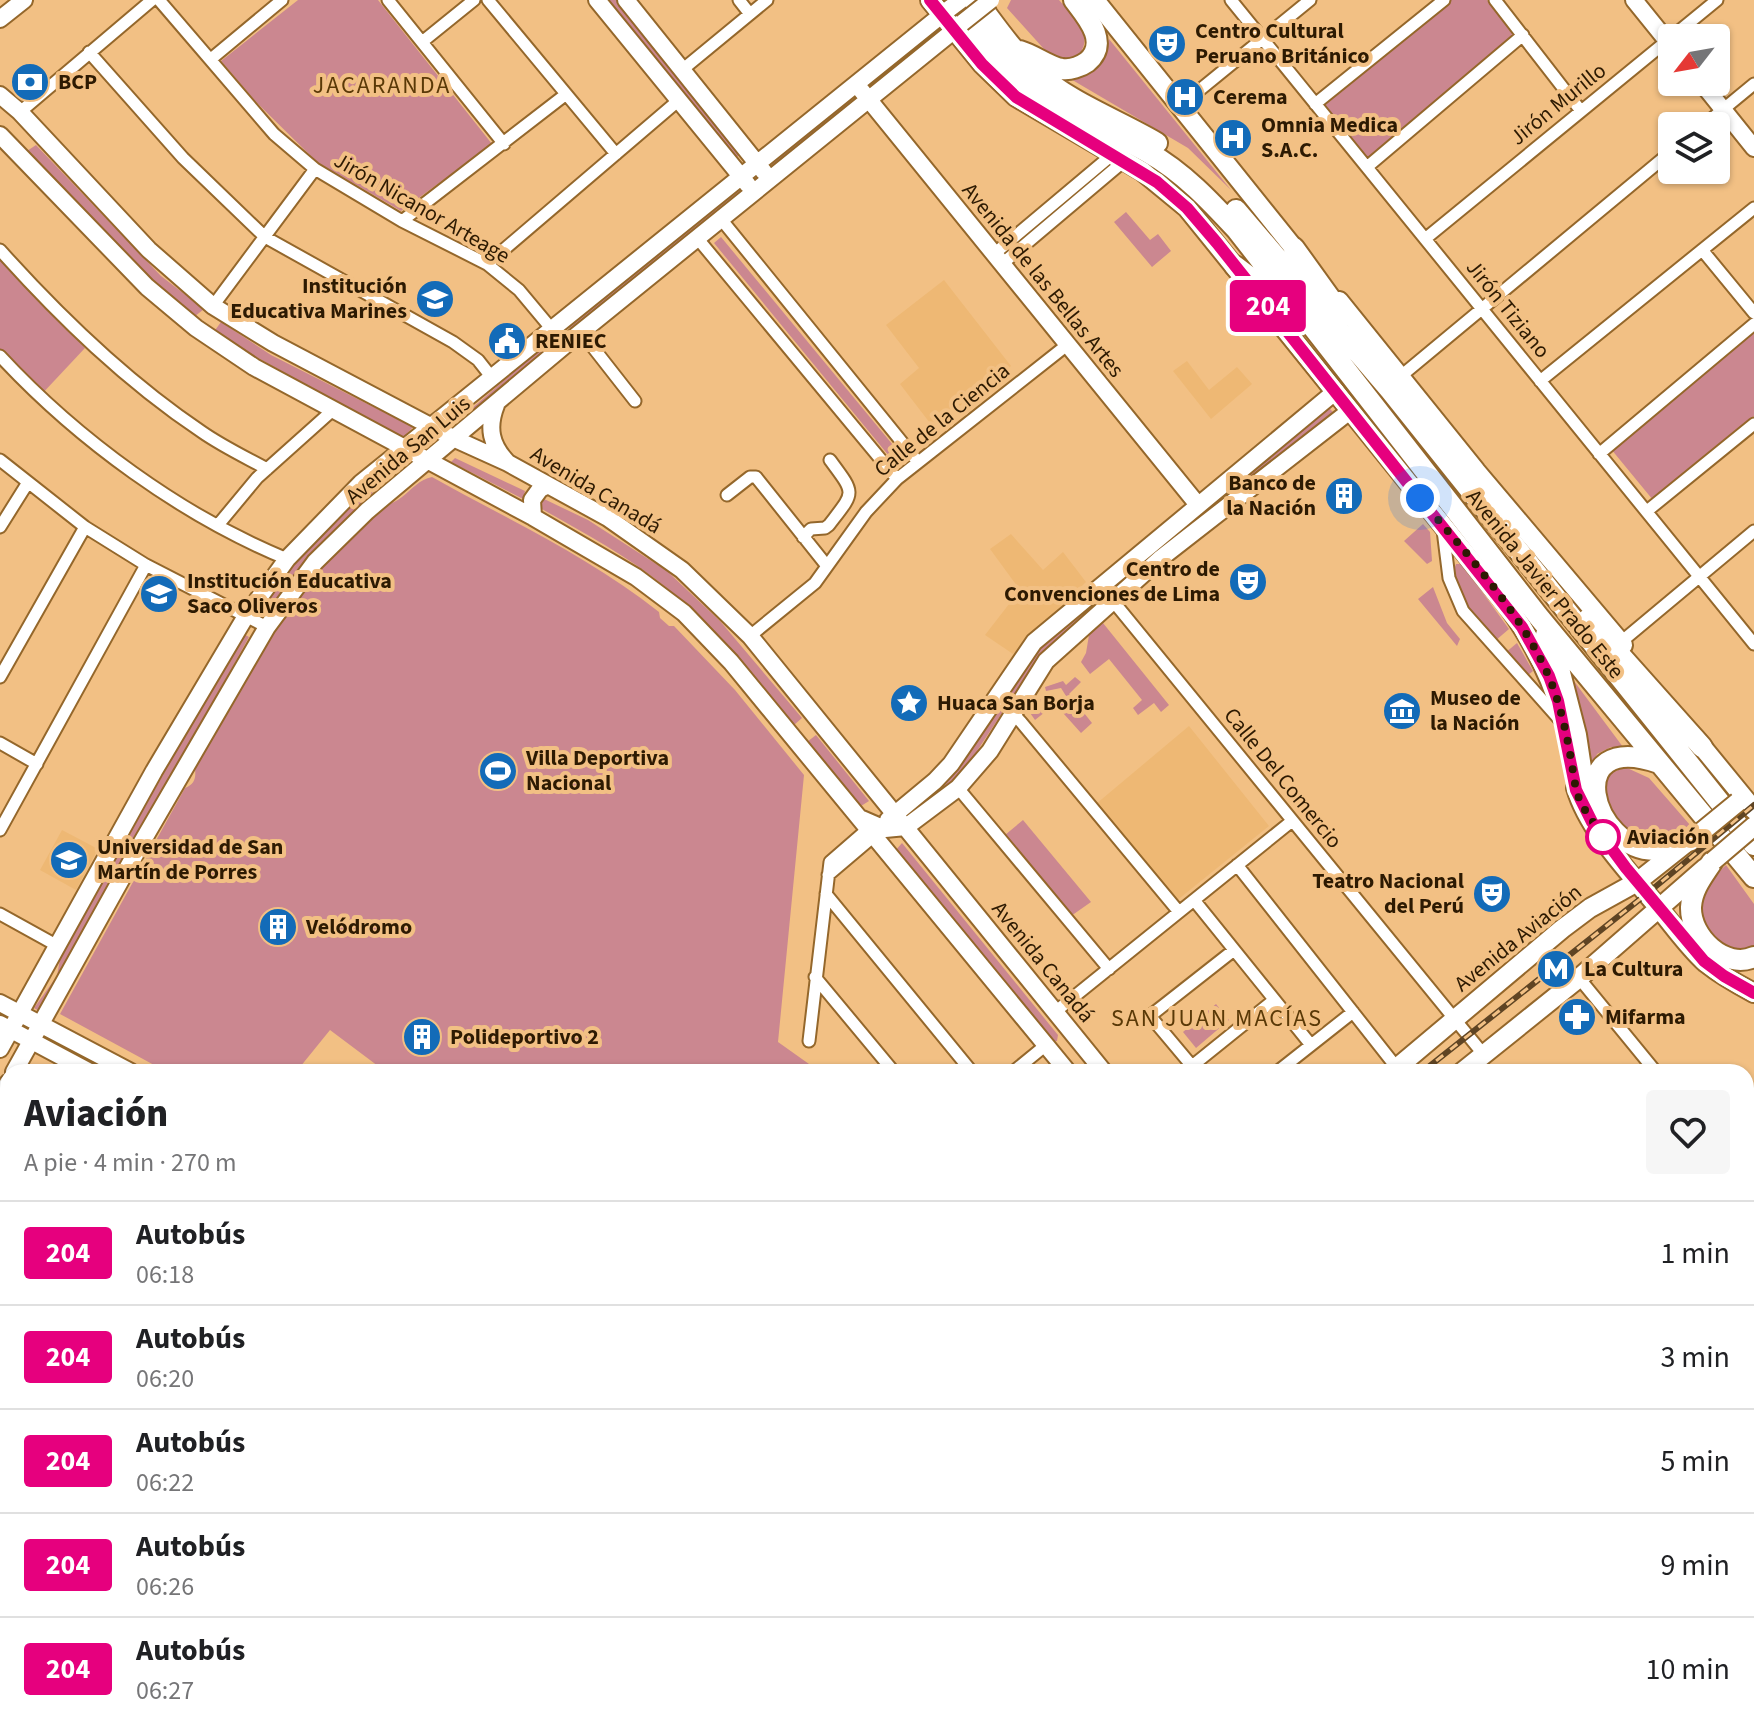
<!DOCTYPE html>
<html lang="es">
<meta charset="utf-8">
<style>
:root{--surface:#fff;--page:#f6f6f6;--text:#202124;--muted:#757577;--line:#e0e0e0}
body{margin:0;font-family:"Source Sans 3",sans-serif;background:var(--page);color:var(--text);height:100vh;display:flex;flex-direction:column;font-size:30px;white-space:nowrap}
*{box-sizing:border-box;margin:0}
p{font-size:26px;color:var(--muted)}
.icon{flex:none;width:44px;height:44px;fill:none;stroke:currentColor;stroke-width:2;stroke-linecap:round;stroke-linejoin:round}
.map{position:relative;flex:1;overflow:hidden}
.side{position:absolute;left:0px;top:1064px;width:1754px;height:672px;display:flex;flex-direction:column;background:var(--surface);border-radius:24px 24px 0 0;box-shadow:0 2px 6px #0004}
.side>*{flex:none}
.badge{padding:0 16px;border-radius:6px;font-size:28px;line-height:52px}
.needle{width:52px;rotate:239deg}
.controls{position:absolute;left:1658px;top:24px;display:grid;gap:16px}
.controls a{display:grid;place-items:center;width:72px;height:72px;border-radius:8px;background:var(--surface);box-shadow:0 2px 6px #0004;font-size:40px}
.you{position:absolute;width:40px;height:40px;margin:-20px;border:6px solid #fff;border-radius:50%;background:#1a73e8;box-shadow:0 0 0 12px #1a73e833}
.map>.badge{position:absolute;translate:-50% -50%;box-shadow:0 0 0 4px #fff}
.round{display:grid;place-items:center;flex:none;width:84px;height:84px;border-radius:8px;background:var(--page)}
.overview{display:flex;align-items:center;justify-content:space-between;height:136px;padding:0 24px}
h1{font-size:38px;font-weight:800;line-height:60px}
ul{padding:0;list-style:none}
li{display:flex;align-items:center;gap:24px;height:104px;padding:0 24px;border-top:2px solid var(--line)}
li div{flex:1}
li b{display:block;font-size:30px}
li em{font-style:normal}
li .badge{min-width:88px;font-weight:700;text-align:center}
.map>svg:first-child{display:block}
.built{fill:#eeb874}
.green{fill:#cb8790}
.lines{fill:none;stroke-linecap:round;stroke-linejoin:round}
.street-casing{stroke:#94672b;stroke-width:15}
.secondary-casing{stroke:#94672b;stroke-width:20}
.primary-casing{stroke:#94672b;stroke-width:22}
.highway-casing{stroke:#94672b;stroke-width:24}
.street{stroke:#fff;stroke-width:11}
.secondary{stroke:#fff;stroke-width:16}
.primary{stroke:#fff;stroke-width:18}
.highway{stroke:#fff;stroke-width:20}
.rail-casing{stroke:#5f4423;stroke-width:6}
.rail{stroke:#f2c084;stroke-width:3;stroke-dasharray:9;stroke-linecap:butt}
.secondary-bridge-casing{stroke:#94672b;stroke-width:20;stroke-linecap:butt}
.primary-bridge-casing{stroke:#94672b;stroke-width:22;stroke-linecap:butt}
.secondary-bridge{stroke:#fff;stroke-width:16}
.primary-bridge{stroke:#fff;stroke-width:18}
.line-casing{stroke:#fff;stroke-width:18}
.line{stroke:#e6007e;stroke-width:12}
.walk{stroke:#2d1a02;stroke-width:8;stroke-dasharray:0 14.4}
.stop-dot{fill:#fff;stroke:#e6007e;stroke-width:4}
.labels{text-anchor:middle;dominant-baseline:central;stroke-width:8;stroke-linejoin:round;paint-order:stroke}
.poi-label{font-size:22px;font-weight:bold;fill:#2d1a02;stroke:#f2c084;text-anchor:start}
.street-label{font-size:22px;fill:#2d1a02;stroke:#f2c084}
.stop-label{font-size:22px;font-weight:bold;fill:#2d1a02;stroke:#f2c084;text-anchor:start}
.neighbourhood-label{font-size:24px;letter-spacing:2px;fill:#5a3907;stroke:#f2c084}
</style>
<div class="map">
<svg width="1754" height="1736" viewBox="0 0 1754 1736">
<rect width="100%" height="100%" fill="#f2c084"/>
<!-- built -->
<path class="built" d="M944 280 1011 366 933 427 900 384 919 368 886 325Z
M1187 361 1209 390 1237 367 1252 384 1211 419 1173 371Z
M1011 534 1043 570 1063 552 1086 582 1013 654 985 635 1020 590 990 549Z
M1189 726 1269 826 1175 902 1096 804Z
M62 830 98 849 76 890 40 870Z
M1754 1668V1736H1670L1680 1728H1746V1674Z"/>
<!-- green -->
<path class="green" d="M298 0H378L492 144 401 211 317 162 256 102 221 61Z
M606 0H617L741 153 736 158Z
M1011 0H1059C1076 19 1098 37 1074 60L1053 59 1007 8Z
M1451 0H1487L1516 36 1367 160 1322 104Z
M1109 39 1231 190 1188 148 1069 78 1106 48Z
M847 99 853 106 777 169 770 162Z
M36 145 161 276 204 309 194 317 148 279 27 151Z
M739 187 746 194 574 334 568 326Z
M1126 212 1150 240 1158 234 1171 251 1152 267 1114 222Z
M721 237 902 456 894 462 714 243Z
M0 257 85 348 40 396 0 352Z
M221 322 271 355 413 427 403 438 213 333Z
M1754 329V416L1653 500 1611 449Z
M546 344 551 351 459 427 455 423Z
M1327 406 1335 414 1130 577 1125 572Z
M455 458 525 491 523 499 451 462Z
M393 462 404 466 374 488 371 497 345 521 313 557 266 622 252 614 292 561Z
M432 477C509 520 590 557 659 612L660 618 669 626H674L735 690 804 775 778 1042 809 1064 829 1068 834 1072H386L330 1030 296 1072H167L60 1014 185 788C195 784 196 778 195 768L261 656C273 614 349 532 386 506 391 503 397 501 402 497 411 490 420 479 432 477Z
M542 498 588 520 667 571 720 621 802 718 794 725C754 679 715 631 669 590 630 557 584 533 540 508Z
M1423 524 1430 532 1432 561 1427 564 1404 541Z
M1456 564H1462L1509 629 1495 641C1481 624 1446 587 1456 564Z
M1433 587 1447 623 1460 639 1457 646 1418 599Z
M1097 597 1100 601 1060 638 1027 675 958 780 914 813 911 808 1037 649Z
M1103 623 1169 705 1161 712 1154 703 1138 715 1133 708 1142 700 1109 659 1090 674 1081 662 1086 653 1089 635Z
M242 633 249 637 42 1013 34 1008 57 976 60 959Z
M1517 643 1533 671 1527 676 1505 653Z
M1565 669 1623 747H1611L1597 754 1588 776Z
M1075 677 1081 682 1069 694 1092 723 1081 733 1055 704 1035 720 1028 710 1037 699 1061 700 1066 696 1061 688 1046 691 1045 687 1063 681 1066 685Z
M816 735 869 801 861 806 807 742Z
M1625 767 1649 778 1690 825C1641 855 1631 836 1600 798L1605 776Z
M1023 820 1091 902 1071 916 1005 835Z
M902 843 1058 1035 1057 1041 1050 1042 895 851Z
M1726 865 1754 904V949L1734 954C1725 947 1715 941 1708 933 1688 909 1707 882 1726 865Z
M1216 1004 1229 1020 1196 1048 1183 1032Z
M42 1028 128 1072H94L35 1041Z
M8 1457V1586H0V1471Z
M371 1728H452L462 1736H378Z
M501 1728H548L541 1736H494Z
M1225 1728H1344L1347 1736H1236Z"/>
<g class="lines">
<defs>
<path id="street" d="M159 0 274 134 315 169 402 221 487 264 519 290 565 345
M388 0 504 144
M488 0 616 154
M739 0 750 14
M1231 0 1754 644
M1495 0 1581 111
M422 42 474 0
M89 52 183 158 265 237 453 342 478 360 493 379
M211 59 282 0
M682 70 767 0
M1315 104 1444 0
M1180 106 1310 0
M20 112 152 0
M1703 126 1754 84
M1367 167 1523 35
M721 219 918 462
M402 221 565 95
M698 239 897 479
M1425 239 1717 0
M0 250C61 318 126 381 202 432 222 446 245 457 267 469
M1703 251 1754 313
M994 254 1113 154
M487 264 679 100
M1002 264 1124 161
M213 306 315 169
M581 332 635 401
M0 356C77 439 182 516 287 559
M1401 376 1672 151
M1540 381 1754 208
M1599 454 1754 324
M0 460 85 527 146 565 267 627
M727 495 750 477H756L827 566
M1647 511 1754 424
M218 525 257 478 334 409
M0 527 27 484
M1443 530 1449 578 1463 611 1560 720
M803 537 811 529 825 528 829 525C855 491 856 495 830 460
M1113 601 1484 1055
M750 636 815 583 866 512 897 479 1067 345
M1621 642 1754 531
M0 677 85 527
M997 696 1021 722 1179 912
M0 743 37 764
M958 788 1109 969
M0 830 146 565
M1237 865 1397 1068
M828 875 874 836
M826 894 972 1072
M1194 900 1311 1045
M0 914 56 945
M815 977 894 1072
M1579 978 1656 1072
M1055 1012 1292 821
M809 1041 830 862 868 829
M1192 1066 1274 1000
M1013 1072 1046 1045
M1197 1072 1150 1016 1234 950
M1277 1072 1353 1012
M0 1350 8 1355
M0 1452 8 1438
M1746 1521 1754 1531
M0 1590H8
M0 1707 8 1700
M1359 1728 1362 1736
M656 1736 662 1728
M887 1736 888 1728
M1483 1736 1493 1728"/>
<path id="secondary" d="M597 0 748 185
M626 0 764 172
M1634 0 1672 47
M0 19 24 0
M1701 82 1754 148
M861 90 1198 505
M0 95 20 112 149 250 213 306 273 343 455 439 508 463 608 518 682 570 750 636 1104 1072
M0 135 147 287 196 328 254 367 533 517 636 577 684 613 731 662 1068 1072
M496 405C487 428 491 445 507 462
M533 517 532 500 540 489 548 485
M862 819 885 829 906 827 958 788 990 751 1046 661 1161 558 1351 410
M888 820 935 781 951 764 1034 642 1336 391
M0 1003 131 1072
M0 1024 90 1072
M0 1049 154 771 246 616 287 559 361 483 949 9
M14 1072 142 842 267 627 315 562 367 511 565 345 962 24
M0 1097 8 1083
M1746 1190 1754 1183
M1746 1212 1754 1205
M1746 1633 1754 1627
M1746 1661 1754 1655
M0 1720 14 1736
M1059 1728 1069 1736
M1095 1728 1106 1736
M1600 1728 1607 1736
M1621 1736 1631 1728
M1652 1736 1662 1728"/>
<path id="primary" d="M930 0 982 64 1016 97 1142 171 1187 208 1508 606C1532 640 1551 676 1562 716
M1095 0 1301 257
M1339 301 1476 471 1623 645
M1695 738 1754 810
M1576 788C1588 830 1630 873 1657 906 1673 925 1688 947 1706 963 1721 975 1737 984 1754 993
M1392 1072 1562 929 1590 908 1637 882 1685 844
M1462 1072 1579 978 1705 868
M904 1736V1728
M945 1736 951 1728"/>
<path id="highway" d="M976 0C995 25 1013 52 1037 73 1071 103 1118 120 1157 143
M956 3C979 32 1001 64 1029 87 1065 116 1110 131 1149 153 1183 172 1211 202 1237 230L1538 616 1754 877
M1020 51C1034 55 1049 67 1062 69 1070 70 1080 67 1087 62 1110 43 1087 17 1074 0
M1236 210 1390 390 1754 845
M1294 248 1343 316
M1235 266 1268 291 1280 306
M1588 619 1702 747
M1546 635 1557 661 1576 735 1586 801
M1659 763C1559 729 1591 851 1656 850 1668 850 1680 844 1691 840
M1712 862C1703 876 1692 889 1691 907 1690 937 1725 970 1754 957"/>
</defs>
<!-- street casing -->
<use href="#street" class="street-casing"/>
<!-- secondary casing -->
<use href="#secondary" class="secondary-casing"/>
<!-- primary casing -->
<use href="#primary" class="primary-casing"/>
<!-- highway casing -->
<use href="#highway" class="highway-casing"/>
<!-- street -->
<use href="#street" class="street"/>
<!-- secondary -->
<use href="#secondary" class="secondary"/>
<!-- primary -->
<use href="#primary" class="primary"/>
<!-- highway -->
<use href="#highway" class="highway"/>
<defs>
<path id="rail" d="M1422 1072 1649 892 1754 805
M925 1736V1728"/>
</defs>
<!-- rail casing -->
<use href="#rail" class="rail-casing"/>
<!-- rail -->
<use href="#rail" class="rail"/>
<defs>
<path id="secondary-bridge" d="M949 9 961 0
M962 23 991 0"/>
<path id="primary-bridge" d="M1694 838 1738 802
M1713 861 1754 826"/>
</defs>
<!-- secondary-bridge casing -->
<use href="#secondary-bridge" class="secondary-bridge-casing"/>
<!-- primary-bridge casing -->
<use href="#primary-bridge" class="primary-bridge-casing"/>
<!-- secondary-bridge -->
<use href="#secondary-bridge" class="secondary-bridge"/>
<!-- primary-bridge -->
<use href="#primary-bridge" class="primary-bridge"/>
</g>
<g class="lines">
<defs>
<path id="line" d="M930 0 982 64 1016 97 1157 182 1187 208 1217 243 1522 627 1549 676 1558 701 1576 790 1592 822 1626 868 1704 961 1724 976 1754 993"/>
</defs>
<!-- line casing -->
<use href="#line" class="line-casing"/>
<!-- line -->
<use href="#line" class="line"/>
<!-- walk -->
<path class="walk" d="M1420 498C1466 554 1520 610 1549 677 1564 713 1570 752 1576 790L1581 804 1603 837"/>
</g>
<!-- icons -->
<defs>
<symbol id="theatre-disc" viewBox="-11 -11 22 22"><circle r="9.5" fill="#136bb8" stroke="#f2c084"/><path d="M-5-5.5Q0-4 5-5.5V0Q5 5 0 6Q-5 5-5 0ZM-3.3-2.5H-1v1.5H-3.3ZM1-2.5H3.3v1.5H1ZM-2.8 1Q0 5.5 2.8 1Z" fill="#fff"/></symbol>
<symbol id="bank-disc" viewBox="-11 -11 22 22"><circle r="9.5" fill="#136bb8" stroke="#f2c084"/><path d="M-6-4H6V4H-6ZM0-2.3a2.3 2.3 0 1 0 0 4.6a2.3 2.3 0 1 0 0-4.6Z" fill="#fff"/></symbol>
<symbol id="hospital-disc" viewBox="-11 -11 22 22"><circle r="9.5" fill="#136bb8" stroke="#f2c084"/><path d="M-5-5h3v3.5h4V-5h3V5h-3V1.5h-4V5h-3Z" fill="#fff"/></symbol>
<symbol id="school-disc" viewBox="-11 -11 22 22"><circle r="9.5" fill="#136bb8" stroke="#f2c084"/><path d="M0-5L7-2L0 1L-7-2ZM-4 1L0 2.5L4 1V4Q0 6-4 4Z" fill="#fff"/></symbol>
<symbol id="civic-disc" viewBox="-11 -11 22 22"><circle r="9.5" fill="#136bb8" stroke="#f2c084"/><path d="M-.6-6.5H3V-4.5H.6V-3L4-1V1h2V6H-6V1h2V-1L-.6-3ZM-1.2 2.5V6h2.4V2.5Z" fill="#fff"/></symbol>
<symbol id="building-disc" viewBox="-11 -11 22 22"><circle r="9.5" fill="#136bb8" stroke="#f2c084"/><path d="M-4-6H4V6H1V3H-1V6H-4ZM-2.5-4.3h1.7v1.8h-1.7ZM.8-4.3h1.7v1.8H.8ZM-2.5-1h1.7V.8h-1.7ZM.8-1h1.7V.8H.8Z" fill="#fff"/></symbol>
<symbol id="sight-disc" viewBox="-11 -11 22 22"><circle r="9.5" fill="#136bb8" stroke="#f2c084"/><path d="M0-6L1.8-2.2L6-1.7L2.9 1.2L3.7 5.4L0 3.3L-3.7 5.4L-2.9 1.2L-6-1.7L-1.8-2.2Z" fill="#fff"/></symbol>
<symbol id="museum-disc" viewBox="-11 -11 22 22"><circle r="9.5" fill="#136bb8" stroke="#f2c084"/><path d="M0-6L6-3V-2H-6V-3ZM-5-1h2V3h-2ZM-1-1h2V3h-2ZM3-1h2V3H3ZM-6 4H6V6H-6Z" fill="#fff"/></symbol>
<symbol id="stadium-disc" viewBox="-11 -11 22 22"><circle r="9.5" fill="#136bb8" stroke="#f2c084"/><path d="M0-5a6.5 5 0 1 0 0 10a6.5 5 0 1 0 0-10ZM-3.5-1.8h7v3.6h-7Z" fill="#fff"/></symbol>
<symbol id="university-disc" viewBox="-11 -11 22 22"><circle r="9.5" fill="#136bb8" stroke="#f2c084"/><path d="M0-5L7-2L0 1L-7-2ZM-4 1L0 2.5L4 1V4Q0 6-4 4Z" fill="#fff"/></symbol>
<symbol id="metro-disc" viewBox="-11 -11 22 22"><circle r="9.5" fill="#136bb8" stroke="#f2c084"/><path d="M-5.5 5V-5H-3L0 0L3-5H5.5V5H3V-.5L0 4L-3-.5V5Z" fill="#fff"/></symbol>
<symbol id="pharmacy-disc" viewBox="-11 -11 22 22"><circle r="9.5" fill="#136bb8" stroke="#f2c084"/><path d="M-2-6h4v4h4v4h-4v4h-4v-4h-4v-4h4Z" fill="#fff"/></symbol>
</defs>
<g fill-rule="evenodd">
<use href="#theatre-disc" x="1145" y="22" width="44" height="44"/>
<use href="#bank-disc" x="8" y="60" width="44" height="44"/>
<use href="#hospital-disc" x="1163" y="75" width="44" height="44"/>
<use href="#hospital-disc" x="1211" y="116" width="44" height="44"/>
<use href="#school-disc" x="413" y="277" width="44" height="44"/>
<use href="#civic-disc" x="485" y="319" width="44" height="44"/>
<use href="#building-disc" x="1322" y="474" width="44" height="44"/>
<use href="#theatre-disc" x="1226" y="560" width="44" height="44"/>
<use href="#school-disc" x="137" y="572" width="44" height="44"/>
<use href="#sight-disc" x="887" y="681" width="44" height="44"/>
<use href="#museum-disc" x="1380" y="689" width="44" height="44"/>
<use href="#stadium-disc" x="476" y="749" width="44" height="44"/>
<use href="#university-disc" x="47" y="838" width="44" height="44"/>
<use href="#theatre-disc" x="1470" y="872" width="44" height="44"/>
<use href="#building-disc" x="256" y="905" width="44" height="44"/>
<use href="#metro-disc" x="1534" y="947" width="44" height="44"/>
<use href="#pharmacy-disc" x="1555" y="995" width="44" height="44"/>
<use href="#building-disc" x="400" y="1015" width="44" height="44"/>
</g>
<!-- markers -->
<circle class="stop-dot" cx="1603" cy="837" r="16"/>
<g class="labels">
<!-- poi labels -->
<g class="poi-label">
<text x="1195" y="31">Centro Cultural<tspan x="1195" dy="25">Peruano Británico</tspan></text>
<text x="58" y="82">BCP</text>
<text x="1213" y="97">Cerema</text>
<text x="1261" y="125">Omnia Medica<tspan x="1261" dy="25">S.A.C.</tspan></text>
<text x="407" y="286" text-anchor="end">Institución<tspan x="407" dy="25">Educativa Marines</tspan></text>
<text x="535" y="341">RENIEC</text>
<text x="1316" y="483" text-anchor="end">Banco de<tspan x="1316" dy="25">la Nación</tspan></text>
<text x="1220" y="569" text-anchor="end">Centro de<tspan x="1220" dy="25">Convenciones de Lima</tspan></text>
<text x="187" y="581">Institución Educativa<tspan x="187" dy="25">Saco Oliveros</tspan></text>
<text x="1430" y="698">Museo de<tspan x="1430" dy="25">la Nación</tspan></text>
<text x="937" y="703">Huaca San Borja</text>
<text x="526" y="758">Villa Deportiva<tspan x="526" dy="25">Nacional</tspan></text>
<text x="97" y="847">Universidad de San<tspan x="97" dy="25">Martín de Porres</tspan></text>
<text x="1464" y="881" text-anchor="end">Teatro Nacional<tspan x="1464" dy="25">del Perú</tspan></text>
<text x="306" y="927">Velódromo</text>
<text x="1584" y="969">La Cultura</text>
<text x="1605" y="1017">Mifarma</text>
<text x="450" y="1037">Polideportivo 2</text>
</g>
<!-- street labels -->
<g class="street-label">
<text transform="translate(1558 104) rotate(-39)">Jirón Murillo</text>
<text transform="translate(422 208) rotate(30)">Jirón Nicanor Arteage</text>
<text transform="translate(1043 280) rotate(51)">Avenida de las Bellas Artes</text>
<text transform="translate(1508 309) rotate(51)">Jirón Tiziano</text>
<text transform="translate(942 420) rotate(-39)">Calle de la Ciencia</text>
<text transform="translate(408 450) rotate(-40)">Avenida San Luis</text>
<text transform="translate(596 490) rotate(31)">Avenida Canadá</text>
<text transform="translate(1545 584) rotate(51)">Avenida Javier Prado Este</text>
<text transform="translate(1283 778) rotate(51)">Calle Del Comercio</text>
<text transform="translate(1518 938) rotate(-39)">Avenida Aviación</text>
<text transform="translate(1043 962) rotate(51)">Avenida Canadá</text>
</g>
<!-- stop labels -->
<g class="stop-label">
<text x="1627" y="837">Aviación</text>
</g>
<!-- neighbourhood labels -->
<g class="neighbourhood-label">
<text x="382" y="85">JACARANDA</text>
<text x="1217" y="1018">SAN JUAN MACÍAS</text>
</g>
</g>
</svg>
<div class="controls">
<a><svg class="needle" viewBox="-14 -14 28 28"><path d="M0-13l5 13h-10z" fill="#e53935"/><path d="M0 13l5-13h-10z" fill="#757577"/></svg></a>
<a><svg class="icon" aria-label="layers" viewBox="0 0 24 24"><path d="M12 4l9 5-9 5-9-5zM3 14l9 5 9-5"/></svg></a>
</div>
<div class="you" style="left:1420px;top:498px"></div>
<b class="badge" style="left:1268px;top:306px;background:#e6007e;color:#fff">204</b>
<section class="side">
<div class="overview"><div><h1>Aviación</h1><p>A pie · 4 min · 270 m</p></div><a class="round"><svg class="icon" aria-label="heart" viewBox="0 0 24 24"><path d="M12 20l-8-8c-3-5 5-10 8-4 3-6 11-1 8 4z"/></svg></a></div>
<ul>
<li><span class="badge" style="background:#e6007e;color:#fff">204</span><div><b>Autobús</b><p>06:18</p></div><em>1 min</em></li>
<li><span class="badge" style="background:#e6007e;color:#fff">204</span><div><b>Autobús</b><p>06:20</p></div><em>3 min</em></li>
<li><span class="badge" style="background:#e6007e;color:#fff">204</span><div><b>Autobús</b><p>06:22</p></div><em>5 min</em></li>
<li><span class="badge" style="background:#e6007e;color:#fff">204</span><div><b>Autobús</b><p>06:26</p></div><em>9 min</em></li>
<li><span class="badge" style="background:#e6007e;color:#fff">204</span><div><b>Autobús</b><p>06:27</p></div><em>10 min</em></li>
</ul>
</section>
</div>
